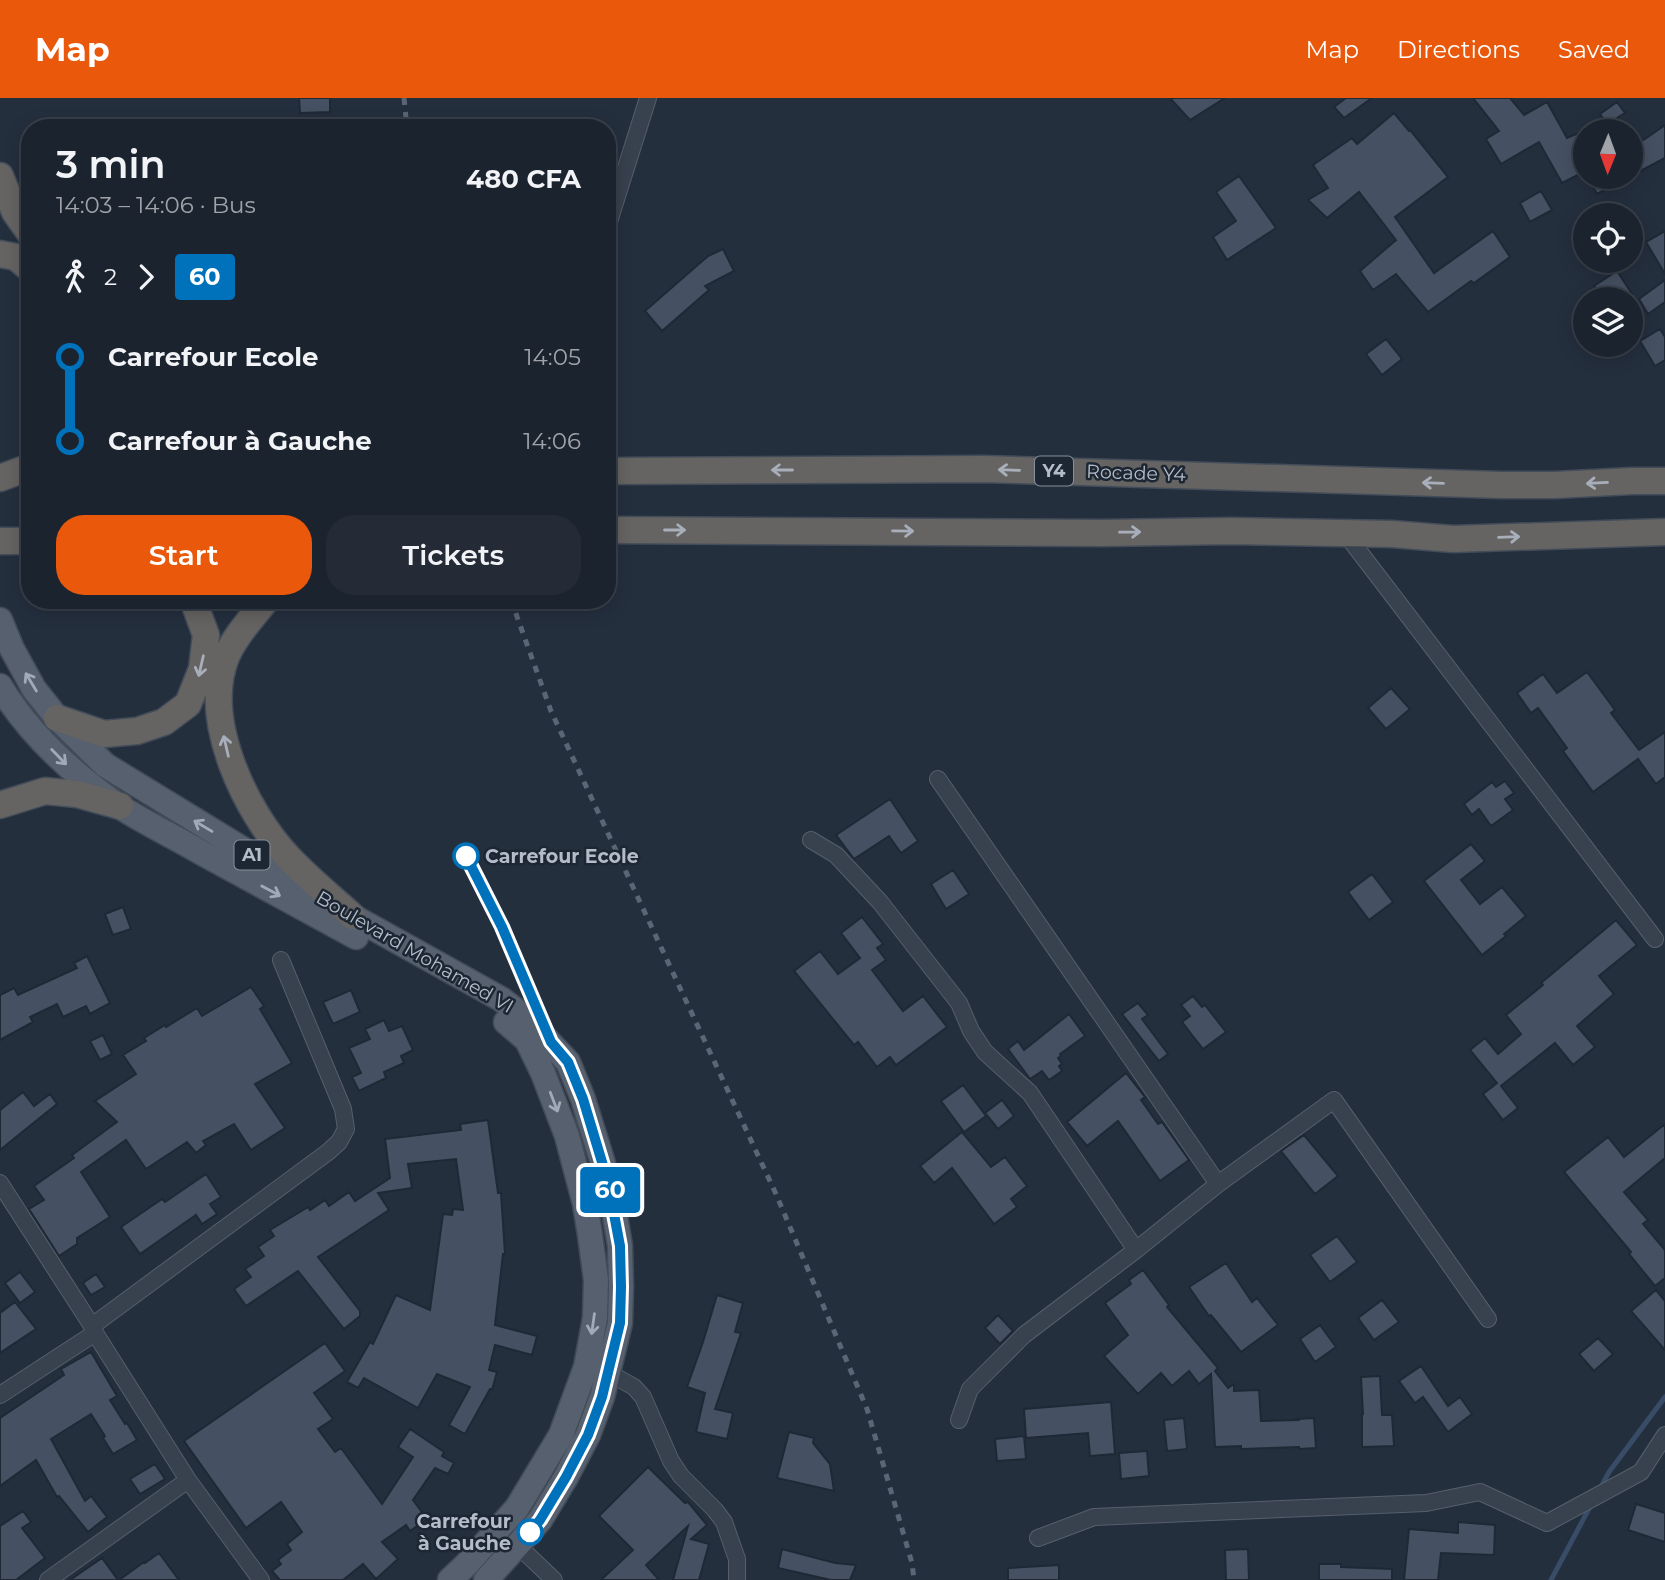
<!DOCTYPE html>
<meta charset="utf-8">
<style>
:root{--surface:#1b232e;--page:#242b36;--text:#f1f3f6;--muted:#a0a4aa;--line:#39404a;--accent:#ea580c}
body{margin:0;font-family:Montserrat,sans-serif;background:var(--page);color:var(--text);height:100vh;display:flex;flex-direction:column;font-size:26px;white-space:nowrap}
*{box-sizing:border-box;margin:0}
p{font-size:23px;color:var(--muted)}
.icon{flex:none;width:38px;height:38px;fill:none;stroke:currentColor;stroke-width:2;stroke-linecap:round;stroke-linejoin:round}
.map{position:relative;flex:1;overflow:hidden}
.panel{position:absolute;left:21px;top:21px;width:595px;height:490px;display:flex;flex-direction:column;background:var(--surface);border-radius:28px;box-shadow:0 4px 18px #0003,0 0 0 2px var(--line)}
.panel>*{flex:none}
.badge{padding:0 14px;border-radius:5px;font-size:24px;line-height:46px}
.needle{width:46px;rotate:181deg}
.controls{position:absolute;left:1573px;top:21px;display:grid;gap:14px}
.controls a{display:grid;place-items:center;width:70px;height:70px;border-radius:50%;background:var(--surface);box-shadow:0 4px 18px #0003,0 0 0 2px var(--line);font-size:35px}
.map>.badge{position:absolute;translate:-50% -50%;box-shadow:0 0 0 4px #fff}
.legs{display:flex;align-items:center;gap:10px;height:77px;padding:0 35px;font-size:23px}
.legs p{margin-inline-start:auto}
.overview{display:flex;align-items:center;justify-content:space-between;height:119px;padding:0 35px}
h1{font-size:38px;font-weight:600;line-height:52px}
.button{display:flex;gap:14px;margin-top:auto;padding:14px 35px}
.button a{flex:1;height:80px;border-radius:28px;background:var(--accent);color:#fff;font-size:28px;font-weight:600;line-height:80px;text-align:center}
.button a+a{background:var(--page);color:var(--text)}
ul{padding:0 35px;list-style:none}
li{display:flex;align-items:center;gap:24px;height:84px;font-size:26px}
li i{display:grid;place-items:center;width:10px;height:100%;margin:0 9px;background:currentColor}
li i::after{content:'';width:18px;height:18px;margin:-9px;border:5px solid;border-radius:50%;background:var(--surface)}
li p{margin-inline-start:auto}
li:first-child i{background:linear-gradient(#0000 50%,currentColor 0)}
li:last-child i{background:linear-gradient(currentColor 50%,#0000 0)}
header{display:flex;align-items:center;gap:42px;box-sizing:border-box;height:98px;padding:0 35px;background:var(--accent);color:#fff}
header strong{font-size:33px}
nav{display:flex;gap:38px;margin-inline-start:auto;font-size:24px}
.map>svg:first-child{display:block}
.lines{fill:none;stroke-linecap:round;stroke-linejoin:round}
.stream{stroke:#394c67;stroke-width:5}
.building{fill:#455162;stroke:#1f2835;stroke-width:2}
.minor-casing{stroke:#565f6c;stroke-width:18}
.primary-casing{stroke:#414a57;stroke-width:27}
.trunk-casing{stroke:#434c59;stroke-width:29}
.minor{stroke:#38414e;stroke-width:16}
.primary{stroke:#56606e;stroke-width:24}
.trunk{stroke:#656462;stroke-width:26}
.rail{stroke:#5a6575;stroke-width:5;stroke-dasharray:7 7;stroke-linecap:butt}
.oneway{stroke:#a8afba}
.oneway2{stroke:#a1aab7}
.line-1-casing{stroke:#fff;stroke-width:16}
.line-1{stroke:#0072bc;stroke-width:10}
.stop-1-dot{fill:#fff;stroke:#0072bc;stroke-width:3.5}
.labels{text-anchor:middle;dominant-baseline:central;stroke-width:5;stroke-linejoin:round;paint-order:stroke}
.shield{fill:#1d2633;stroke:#878f9c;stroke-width:2}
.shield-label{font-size:18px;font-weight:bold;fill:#b4bcc9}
.street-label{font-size:19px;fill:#b4bcc9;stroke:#1d2633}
.stop-label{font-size:19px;font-weight:bold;fill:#b4bcc9;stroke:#1d2633;text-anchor:start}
</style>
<header>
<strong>Map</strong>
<nav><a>Map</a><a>Directions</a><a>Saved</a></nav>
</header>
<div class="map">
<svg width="1665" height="1482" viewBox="0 0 1665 1482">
<rect width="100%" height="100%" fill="#242f3e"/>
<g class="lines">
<!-- stream -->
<path class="stream" d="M1600 1391 1609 1374 1665 1299
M1551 1482 1592 1405"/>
</g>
<!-- building -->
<path class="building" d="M299 0H330V14L300 15Z
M1170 0H1225L1190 22Z
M1346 0H1372L1344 20 1334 9Z
M1473 0H1510L1524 17 1547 4 1567 40 1586 32V73L1562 85 1539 44 1501 66 1486 41 1499 33Z
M1617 4 1625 15 1607 26 1600 16Z
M1394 15 1409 33H1411L1448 79 1395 119 1434 175 1493 133 1510 159 1474 185 1471 183 1428 214 1396 176 1373 192 1360 173 1396 142 1359 94 1327 120 1308 102 1328 90 1313 67 1352 40 1357 46Z
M1665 27V60L1631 78V49L1645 41Z
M1239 78 1276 130 1227 162 1213 139 1236 123 1216 94Z
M1588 79H1629L1597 96Z
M1541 93 1552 112 1530 124 1520 105Z
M1665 133V176L1646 144Z
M723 151 734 173 705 188 709 192 662 233 645 213 708 158Z
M1617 173 1632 196 1625 201H1603L1594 188Z
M1665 182V204L1648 216 1639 201Z
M1660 231 1665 239V262L1655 268 1640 243Z
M1386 241 1402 261 1382 277 1366 256Z
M1587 574 1615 612 1611 615 1639 652 1665 634V679L1656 686 1638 661 1593 694 1563 653 1567 650 1538 610 1531 615 1517 595 1543 576 1557 595Z
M1391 590 1410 611 1386 631 1368 610Z
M1505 683 1514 695 1505 701 1513 712 1491 728 1479 711 1472 717 1464 706 1492 684 1496 689Z
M890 701 918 743 901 755 889 738 854 761 836 737Z
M1471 746 1485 763 1461 782 1480 806 1502 789 1526 818 1504 836 1506 838 1482 857 1424 783Z
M953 772 969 796 946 811 931 786Z
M1372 776 1393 804 1369 822 1348 794Z
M123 809 131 831 113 837 105 816Z
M862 819 883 846 877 850 886 862 872 872 903 913 923 898 947 929 896 967 890 959 877 969 858 944 854 947 794 873 820 853 838 876 860 860 841 835Z
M1616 822 1637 847 1599 878 1614 896 1577 928 1595 949 1573 967 1555 945 1501 988 1518 1010 1503 1022 1483 996 1497 985 1470 952 1485 940 1498 956 1521 936 1506 917 1543 887 1541 885Z
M87 858 110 905 90 916 86 908 63 919 57 906 30 919 33 924 0 942V897L14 890 18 897 77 870 74 865Z
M251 889 264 908 260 911 292 965 255 986 285 1030 251 1052 234 1026 203 1043 206 1047 196 1055 187 1044 146 1071 126 1042 81 1074 110 1119 77 1140V1146L59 1158 29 1111 44 1102 34 1088 74 1060 72 1057 117 1024 95 1003 136 976 123 957 146 943 144 940 165 927 166 929 197 910 202 918Z
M351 892 360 914 333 926 323 904Z
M1193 898 1202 909 1205 907 1226 934 1203 951 1182 924 1190 918 1181 907Z
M1138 905 1148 917 1142 921 1168 956 1159 963 1122 916Z
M1069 916 1085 938 1060 956 1061 958 1058 960 1062 966 1059 968 1062 973 1049 982 1042 973 1030 981 1008 951 1018 943 1024 952Z
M384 922 389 933 402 928 413 952 401 958 404 965 384 974 386 980 359 993 352 979 361 975 349 950 370 941 365 931Z
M103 937 112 956 100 962 90 943Z
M1126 975 1145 999 1141 1002 1158 1026 1162 1024 1189 1062 1160 1083 1118 1023 1087 1048 1067 1024Z
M963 987 986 1018 964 1034 941 1003Z
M23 994 34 1008 50 996 57 1006 0 1052V1012Z
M1002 1002 1014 1018 998 1031 985 1015Z
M488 1022 498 1095H501L505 1156H503L495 1227 537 1238 532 1257 495 1247 489 1272 497 1274 492 1292 490 1291 465 1336 449 1327 470 1289 437 1276 418 1310 364 1280 358 1290 347 1284 370 1244 373 1246 396 1197 430 1212 443 1116 452 1117 453 1111 463 1112 456 1061 408 1066 412 1090 378 1095 389 1112 318 1159 360 1213V1218L344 1231 298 1173 246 1208 234 1191 251 1179 245 1171 264 1158 258 1149 274 1138 270 1132 308 1109 310 1112 325 1102 329 1108 349 1094 355 1103 390 1080 385 1041 461 1032 460 1026Z
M1665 1026V1060L1624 1094 1648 1122 1643 1126 1665 1152V1180L1655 1188 1629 1156 1631 1154 1564 1074 1608 1039 1624 1059Z
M962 1034 991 1069 1005 1059 1027 1088 1011 1101 1017 1109 994 1126 952 1070 934 1085 920 1068Z
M1304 1037 1338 1078 1315 1096 1281 1053Z
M206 1076 221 1099 210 1106 217 1116 202 1126 196 1117 140 1156 121 1129 162 1101 165 1104Z
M1337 1138 1357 1164 1330 1184 1310 1157Z
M1226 1165 1252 1204 1257 1200 1278 1227 1241 1254 1211 1217 1209 1218 1189 1189Z
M1143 1172 1169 1207 1167 1209 1218 1270 1215 1273 1228 1290 1234 1286V1293L1259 1292 1261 1323 1298 1322 1297 1321 1314 1320 1316 1350 1299 1351V1349L1241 1351V1348L1215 1349 1211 1276 1199 1286 1189 1273 1172 1288 1161 1275 1138 1296 1104 1258 1128 1237 1105 1205 1131 1186 1129 1182Z
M20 1174 35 1194 20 1205 5 1185Z
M96 1176 105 1189 91 1197 83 1185Z
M1656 1192 1665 1203V1252L1631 1213Z
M717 1197 743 1205 735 1234 741 1235 715 1311 733 1315 727 1341 696 1334 705 1295 687 1289 703 1244Z
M1382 1202 1399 1224 1374 1242 1358 1220Z
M15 1204 36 1231 0 1255V1215Z
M998 1217 1013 1233 1000 1246 985 1230Z
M1320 1227 1336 1249 1315 1264 1300 1241Z
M1598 1240 1613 1256 1594 1273 1579 1256Z
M325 1245 345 1273 314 1295 333 1321 318 1331 335 1354 341 1350 382 1406 413 1359 398 1349 410 1331 444 1354 442 1358 454 1365 448 1376 435 1370 413 1402 427 1421 410 1433 406 1427 382 1444 398 1461 376 1481 363 1466 343 1482H280L272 1473 281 1466 278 1462 291 1452 287 1446 302 1434 281 1404 246 1430 184 1343Z
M91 1254 117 1298 110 1302 125 1326 127 1325 137 1342 113 1356 103 1340 105 1338 91 1316 51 1341 85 1403 91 1398 107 1419 88 1434 59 1398 57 1399 36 1362 0 1388V1320L64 1277 61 1271Z
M1421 1268 1448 1308 1460 1299 1472 1316 1448 1334 1423 1299 1415 1305 1399 1283Z
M1380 1278 1382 1317H1392L1394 1348 1362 1349V1316H1363L1361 1279Z
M1111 1304 1115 1356 1090 1358 1088 1335 1026 1340 1024 1311Z
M1184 1320 1187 1351 1167 1353 1164 1322Z
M789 1334 814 1340 813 1345 830 1366 834 1393 777 1380Z
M1024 1338 1026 1361 997 1363 995 1341Z
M1147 1353 1149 1378 1121 1381 1119 1355Z
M155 1366 165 1381 140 1396 130 1381Z
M648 1369 685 1405 688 1404 707 1427 691 1441 709 1446 699 1482H673L688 1428 646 1467 659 1482H601L633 1452 599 1418Z
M1636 1406 1665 1415V1444L1628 1432Z
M23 1413 31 1424 22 1430 45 1460 16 1482H0V1428Z
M1458 1424 1495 1427 1494 1457 1441 1455 1438 1482H1404L1409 1431 1458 1435Z
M782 1451 835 1465 856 1467 850 1482H831L778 1470Z
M1248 1451 1249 1482H1226L1225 1452Z
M159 1455 179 1482H119L144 1464 145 1465Z
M102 1460 118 1482H70Z
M1319 1466H1341V1469L1392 1471V1482H1319Z
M1059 1467V1482H1008V1470Z"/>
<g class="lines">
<defs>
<path id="minor" d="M607 130 648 0
M1345 435 1655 841
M938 681 1218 1086
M811 742 836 757 880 804 959 905 971 933 985 954 1030 995 1136 1152
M0 1085 92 1228
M95 1235 188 1382 261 1482
M609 1275 634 1289 643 1299 671 1363 681 1378 715 1412 724 1424 737 1461V1482
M0 1297 95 1235 92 1228 328 1054 339 1044 346 1031 343 1011 281 862
M959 1322 970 1291 1024 1237 1136 1152 1218 1086 1334 1002 1488 1221
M1038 1440 1094 1419 1426 1405 1480 1394 1547 1425 1641 1374 1665 1337
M511 1441 554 1482
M48 1482 188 1382"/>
<path id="primary" d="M0 522 12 551 34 591 57 620 105 667 352 818 501 901 528 922 568 964 583 1001 602 1062 613 1106 620 1148 621 1189 620 1225 602 1299 588 1337 566 1379 540 1422 486 1482
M0 588C29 636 73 676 119 708 145 725 175 739 202 755 253 783 305 811 356 839
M450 1482 467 1466 517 1410 561 1337 586 1269 595 1220 596 1182 590 1137 585 1106 567 1038 543 975 527 942 506 924"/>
<path id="trunk" d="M0 78 15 114 30 135
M0 156 16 159 30 171
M607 373 984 371 1501 387H1555L1632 383H1665
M0 380 30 369
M607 432 1103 435 1231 433 1392 436 1453 441 1665 434
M0 443H30
M266 502C252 520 235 538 226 559 201 622 246 715 289 760 309 781 331 799 352 818
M57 620 104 636 137 633 164 624 188 606 202 571 206 537 193 502
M0 707 45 693 77 696 120 708"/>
</defs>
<!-- minor casing -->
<use href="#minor" class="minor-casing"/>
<!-- primary casing -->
<use href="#primary" class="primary-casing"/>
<!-- trunk casing -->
<use href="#trunk" class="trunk-casing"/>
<!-- minor -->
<use href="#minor" class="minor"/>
<!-- primary -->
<use href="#primary" class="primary"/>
<!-- trunk -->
<use href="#trunk" class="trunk"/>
<!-- rail -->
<path class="rail" d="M404 0 407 30
M511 502 551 613 776 1096 867 1311 912 1465 914 1482"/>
</g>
<!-- one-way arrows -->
<defs><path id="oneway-shaft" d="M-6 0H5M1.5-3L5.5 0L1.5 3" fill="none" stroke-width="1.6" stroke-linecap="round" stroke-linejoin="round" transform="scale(1.75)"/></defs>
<g class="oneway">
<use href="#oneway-shaft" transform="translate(782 372) rotate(180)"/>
<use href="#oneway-shaft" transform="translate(1009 372) rotate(-178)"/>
<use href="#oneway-shaft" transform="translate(1433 385) rotate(-178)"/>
<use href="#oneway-shaft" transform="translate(1597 385) rotate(177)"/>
<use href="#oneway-shaft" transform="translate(675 432)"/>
<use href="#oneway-shaft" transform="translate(903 433) rotate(1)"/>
<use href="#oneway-shaft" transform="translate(1130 434) rotate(-1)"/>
<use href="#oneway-shaft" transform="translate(1509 439) rotate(-2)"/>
<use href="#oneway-shaft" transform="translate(201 568) rotate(103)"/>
<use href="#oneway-shaft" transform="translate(226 648) rotate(-103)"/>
</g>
<g class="oneway2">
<use href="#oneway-shaft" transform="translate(31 584) rotate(-121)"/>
<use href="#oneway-shaft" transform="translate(59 659) rotate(46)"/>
<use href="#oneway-shaft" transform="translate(203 728) rotate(-149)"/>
<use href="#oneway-shaft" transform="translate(271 793) rotate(28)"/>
<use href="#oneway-shaft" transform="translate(554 1004) rotate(69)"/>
<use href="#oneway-shaft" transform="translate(593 1226) rotate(98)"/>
</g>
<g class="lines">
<defs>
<path id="line-1" d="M466 758 502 829 551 944 568 964 583 1001 608 1084 620 1148 621 1189 620 1225 602 1299 588 1337 566 1379 540 1422 530 1434"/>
</defs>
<!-- line-1 casing -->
<use href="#line-1" class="line-1-casing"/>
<!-- line-1 -->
<use href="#line-1" class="line-1"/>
</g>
<!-- markers -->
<g class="stop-1-dot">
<circle cx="466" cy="758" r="12"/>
<circle cx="530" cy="1434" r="12"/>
</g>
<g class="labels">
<!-- shield labels -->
<g class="shield">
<rect x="1035" y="358.5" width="38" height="29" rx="5"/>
<rect x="234.5" y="742.5" width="35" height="29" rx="5"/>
</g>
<g class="shield-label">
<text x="1054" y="373">Y4</text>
<text x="252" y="757">A1</text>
</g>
<!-- street labels -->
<g class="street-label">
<text transform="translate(1136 375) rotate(2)">Rocade Y4</text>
<text transform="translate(415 854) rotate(30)">Boulevard Mohamed VI</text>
</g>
<!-- stop labels -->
<g class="stop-label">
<text x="485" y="758">Carrefour Ecole</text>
<text x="511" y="1423" text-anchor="end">Carrefour<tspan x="511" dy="22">à Gauche</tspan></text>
</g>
</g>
</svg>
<div class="controls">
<a><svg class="needle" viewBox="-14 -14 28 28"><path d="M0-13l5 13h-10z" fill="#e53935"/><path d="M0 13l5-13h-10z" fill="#a0a4aa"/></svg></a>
<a><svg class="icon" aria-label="locate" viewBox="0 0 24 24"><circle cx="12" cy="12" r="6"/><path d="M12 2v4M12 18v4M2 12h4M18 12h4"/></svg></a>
<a><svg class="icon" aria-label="layers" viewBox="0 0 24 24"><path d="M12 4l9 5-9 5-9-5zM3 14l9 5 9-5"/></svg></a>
</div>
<b class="badge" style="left:610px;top:1092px;background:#0072bc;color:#fff">60</b>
<section class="panel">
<div class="overview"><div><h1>3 min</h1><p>14:03 – 14:06 · Bus</p></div><b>480 CFA</b></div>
<div class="legs"><svg class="icon" aria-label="walk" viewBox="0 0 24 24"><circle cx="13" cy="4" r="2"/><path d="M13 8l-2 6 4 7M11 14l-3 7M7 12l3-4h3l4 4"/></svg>2<svg class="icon" aria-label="forward" viewBox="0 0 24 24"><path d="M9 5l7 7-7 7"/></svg><b class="badge" style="background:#0072bc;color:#fff">60</b></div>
<ul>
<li><i style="color:#0072bc"></i><b>Carrefour Ecole</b><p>14:05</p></li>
<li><i style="color:#0072bc"></i><b>Carrefour à Gauche</b><p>14:06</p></li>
</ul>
<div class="button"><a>Start</a><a>Tickets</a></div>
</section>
</div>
